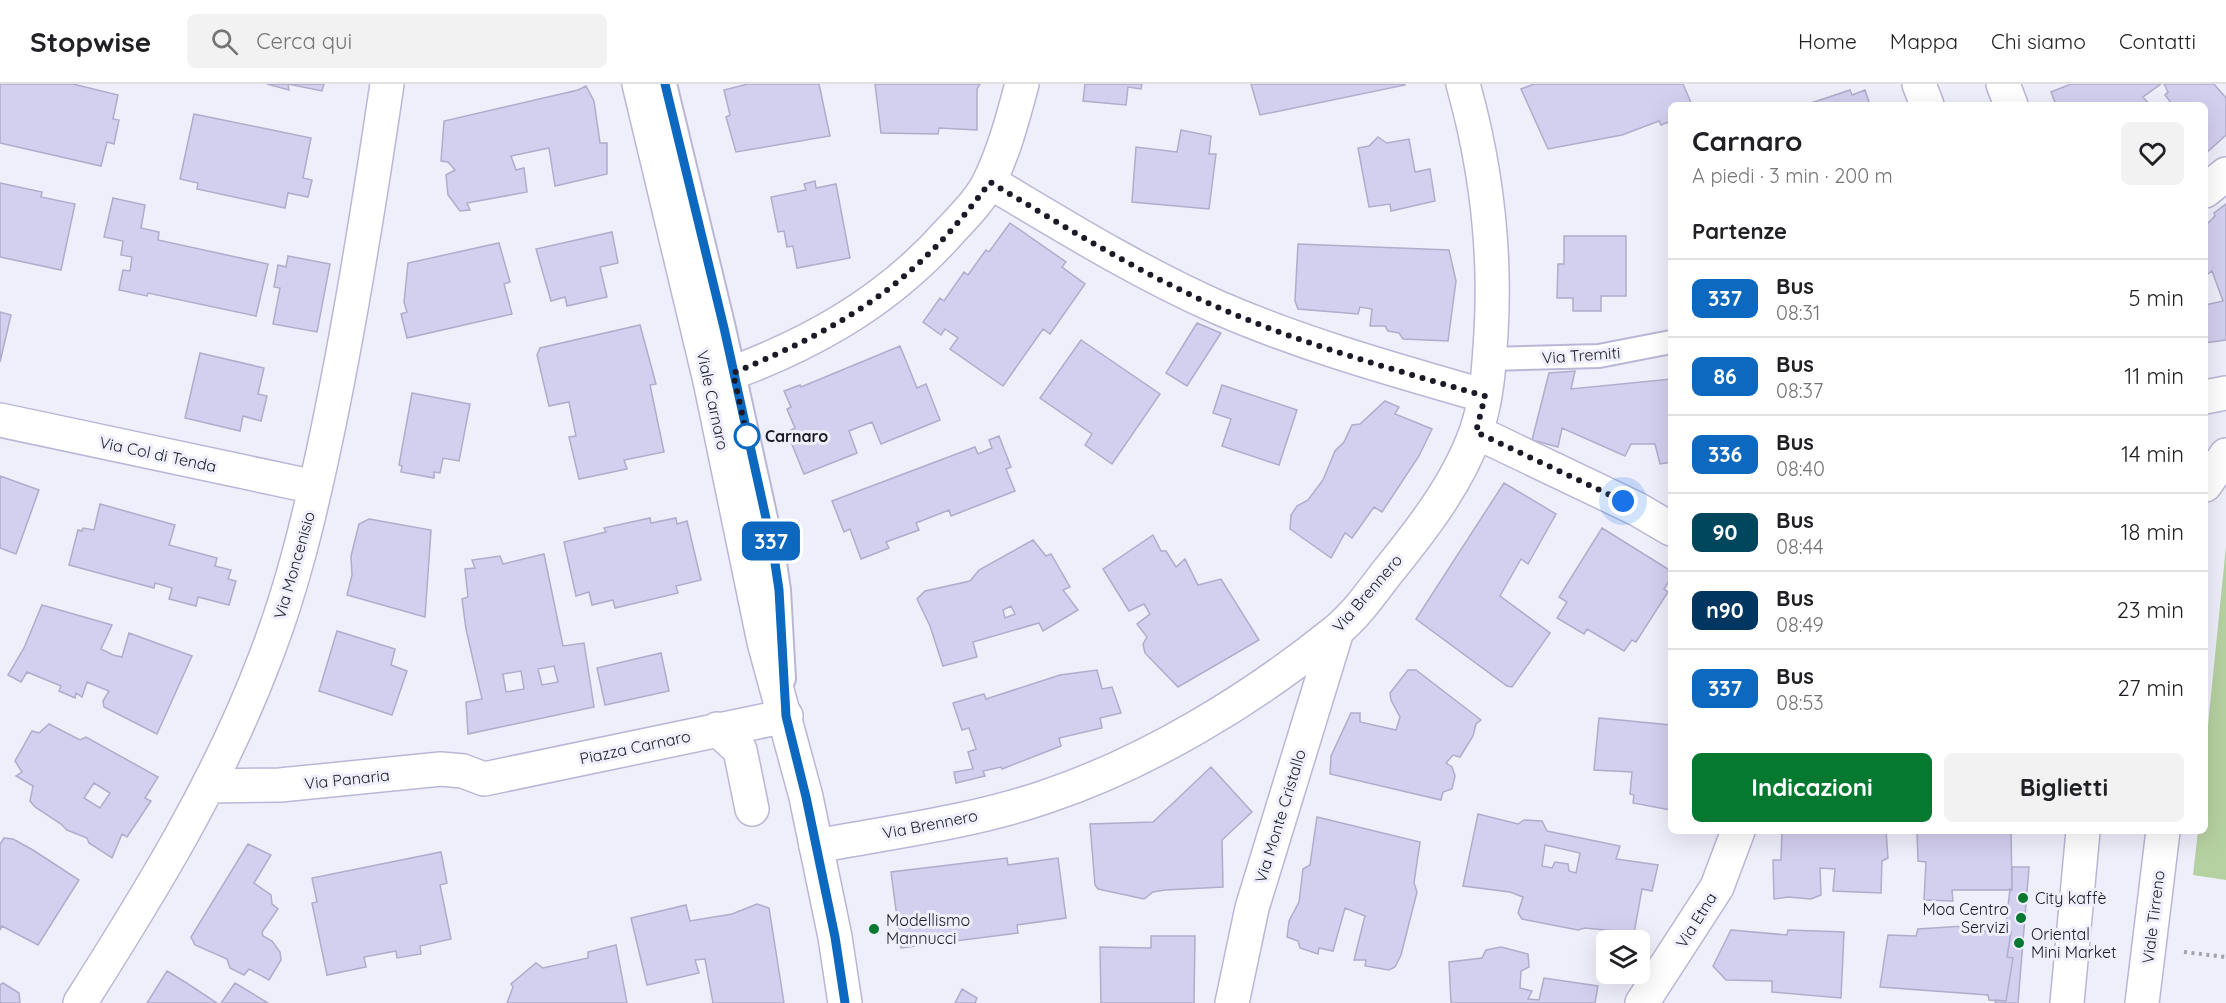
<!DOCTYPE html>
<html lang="it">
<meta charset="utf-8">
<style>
:root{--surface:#fff;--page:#f2f2f2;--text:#202124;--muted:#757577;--line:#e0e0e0;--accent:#05792f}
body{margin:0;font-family:Quicksand,sans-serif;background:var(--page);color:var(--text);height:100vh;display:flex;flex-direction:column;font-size:22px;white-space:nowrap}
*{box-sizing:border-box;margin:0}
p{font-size:20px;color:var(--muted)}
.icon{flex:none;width:33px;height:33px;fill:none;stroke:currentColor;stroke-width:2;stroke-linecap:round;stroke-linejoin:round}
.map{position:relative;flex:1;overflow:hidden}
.details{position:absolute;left:1668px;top:18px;width:540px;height:732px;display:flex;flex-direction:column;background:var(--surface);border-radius:9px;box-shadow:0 6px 24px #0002}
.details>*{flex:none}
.badge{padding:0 12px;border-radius:9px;font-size:21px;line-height:39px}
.buttons{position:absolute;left:1596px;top:846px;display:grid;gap:12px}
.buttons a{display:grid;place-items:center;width:54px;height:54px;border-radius:9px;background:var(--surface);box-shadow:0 6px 24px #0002;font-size:30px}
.you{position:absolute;width:30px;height:30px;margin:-15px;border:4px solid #fff;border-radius:50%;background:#1a73e8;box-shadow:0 0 0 9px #1a73e833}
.map>.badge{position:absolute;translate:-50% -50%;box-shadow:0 0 0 3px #fff}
h2{padding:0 24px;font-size:22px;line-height:54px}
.round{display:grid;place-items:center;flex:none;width:63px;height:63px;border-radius:9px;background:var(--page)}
.overview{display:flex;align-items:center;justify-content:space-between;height:102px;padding:0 24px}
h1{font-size:28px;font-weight:700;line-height:45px}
.primary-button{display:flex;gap:12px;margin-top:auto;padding:12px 24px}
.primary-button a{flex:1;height:69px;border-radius:9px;background:var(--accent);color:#fff;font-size:24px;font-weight:700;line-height:69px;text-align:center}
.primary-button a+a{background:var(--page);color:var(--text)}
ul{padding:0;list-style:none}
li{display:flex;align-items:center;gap:18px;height:78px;padding:0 24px;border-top:2px solid var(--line)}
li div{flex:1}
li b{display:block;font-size:22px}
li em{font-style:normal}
li .badge{min-width:66px;font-weight:700;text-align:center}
header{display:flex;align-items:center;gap:36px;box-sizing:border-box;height:84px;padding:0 30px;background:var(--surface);border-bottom:2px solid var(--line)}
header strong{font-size:28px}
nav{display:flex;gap:33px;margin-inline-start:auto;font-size:21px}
.search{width:420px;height:54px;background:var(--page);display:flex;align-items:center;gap:15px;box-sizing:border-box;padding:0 21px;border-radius:9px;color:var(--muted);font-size:22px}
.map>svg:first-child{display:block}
.green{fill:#b6d1a1}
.building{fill:#d3cfef;stroke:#b0accb;stroke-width:1.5;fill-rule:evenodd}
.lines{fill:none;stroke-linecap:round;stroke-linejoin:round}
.lane-casing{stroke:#bab7d6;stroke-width:26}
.street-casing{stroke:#bab7d6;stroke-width:36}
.secondary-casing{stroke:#bab7d6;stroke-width:36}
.path{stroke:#a3a2af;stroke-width:4;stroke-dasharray:3 4.5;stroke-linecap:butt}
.lane{stroke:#fff;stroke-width:22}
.street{stroke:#fff;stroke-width:33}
.secondary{stroke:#fff;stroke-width:33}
.line-casing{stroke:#fff;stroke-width:14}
.line{stroke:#0c69bf;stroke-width:9}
.walk{stroke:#1c1a26;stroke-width:6;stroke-dasharray:0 10.8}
.stop-dot{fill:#fff;stroke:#0c69bf;stroke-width:3}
.poi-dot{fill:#05792f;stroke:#efeefb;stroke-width:2}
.labels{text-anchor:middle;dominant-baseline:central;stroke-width:6;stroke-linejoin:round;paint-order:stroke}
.street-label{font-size:16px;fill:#1c1a26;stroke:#efeefb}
.stop-label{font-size:16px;font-weight:bold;fill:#1c1a26;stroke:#efeefb;text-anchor:start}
.poi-label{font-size:16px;fill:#1c1a26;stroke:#efeefb;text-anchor:start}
</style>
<header>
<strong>Stopwise</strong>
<div class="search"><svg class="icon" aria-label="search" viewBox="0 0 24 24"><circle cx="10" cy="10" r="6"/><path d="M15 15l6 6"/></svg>Cerca qui</div>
<nav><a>Home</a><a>Mappa</a><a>Chi siamo</a><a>Contatti</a></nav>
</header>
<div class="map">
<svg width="2226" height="919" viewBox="0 0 2226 919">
<rect width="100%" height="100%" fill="#efeefb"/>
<!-- green -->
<path class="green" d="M2226 462V796L2193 791 2198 747H2205V671Z"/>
<!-- building -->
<path class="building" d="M0 0H73L118 11 113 35 119 36 114 60 107 58 101 82 0 59Z
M267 0H324L322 7 288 0 289 6Z
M748 0H819L830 52 736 68 726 33 730 31 724 6Z
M875 0H980L977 5V46L939 44 938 50 881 49Z
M1085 0H1142L1141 5 1128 3 1126 21 1083 17Z
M1251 0H1405V1L1260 31Z
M1534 0H1683L1692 21H1671V37L1661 41 1659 37 1622 51 1548 65 1521 5Z
M2071 0H2161L2143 13 2150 21H2056L2051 8Z
M2164 0H2214L2226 14V51L2205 70V21H2173L2165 11 2168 8Z
M586 2 594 17 600 59H607V90L555 102 549 64 511 72 516 86 524 84 527 108 467 119 470 126 460 127 448 111 446 91 455 86 448 78 441 77 444 37 578 6Z
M1850 6 1852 11 1865 6 1870 21H1805Z
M194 30 311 54 303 94 312 96 308 113 288 109 285 124 197 105 198 99 180 95Z
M1181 46 1211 52 1209 70H1216L1209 125 1132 118 1136 63 1177 68Z
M1378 53 1387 59 1409 55 1415 88 1430 85 1435 117 1391 127 1390 120 1369 123 1358 64 1369 62Z
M815 97 816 104 836 100 850 174 797 184 793 162 787 163 784 147 778 148 771 113 806 106 804 100Z
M0 99 42 108 41 113 75 120 61 186 0 173Z
M113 114 145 121 141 144 159 148 158 156 268 180 256 232 148 209 147 212 119 206 123 186 130 187 132 173 121 171 123 157 104 153Z
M2226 120V256L2205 259V221L2223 217 2212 187 2205 192V142L2215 132 2214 129Z
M1010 139 1066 178 1062 183 1085 200 1050 250 1043 245 1003 302 950 265 958 254 945 245 941 251 923 238 940 214 944 217 964 188 968 191 986 166 989 168Z
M612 148 618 179 600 183 607 213 567 222 565 213 551 217 536 165Z
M1564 152H1626V212H1601V227H1573V214H1557L1558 180H1564Z
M499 159 510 198 504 200 512 230 407 254 401 230 407 228 404 218 408 179Z
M1298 160 1449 166 1456 197 1448 257 1403 255 1399 249 1388 247 1385 242H1370L1372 225 1360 223 1358 230 1298 225 1295 217Z
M288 172 330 180 317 248 273 240 280 204 274 203 278 181 286 183Z
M0 228 11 231 0 278Z
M1197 239 1221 249 1187 302 1166 289Z
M640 241 656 300 650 301 664 368 624 376 627 385 579 395 569 353 576 352 569 318 549 322 537 271 540 264Z
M1081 256 1160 310 1112 380 1085 361 1092 350 1040 314Z
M900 262 917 304 926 300 940 336 881 360 872 338 849 347 857 369 804 390 787 348 795 344 787 325 791 323 784 307 800 301 801 303Z
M200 269 264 284 258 310 267 312 261 337 243 332 240 347 185 334Z
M1575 287 1571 305 1671 295V378L1660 380 1655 360H1631L1625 372 1562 344 1558 363 1532 356 1549 289Z
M1222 301 1297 326 1279 381 1222 362 1231 335 1213 329Z
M412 309 470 320 459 377 443 374 440 389 434 388V394L401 388 402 382 399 381Z
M1385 317 1399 323 1395 330 1432 345 1419 372 1382 428 1374 423 1352 454 1345 449 1331 474 1290 445 1291 431 1297 422 1308 416 1323 396 1335 367 1344 358 1352 341 1360 340Z
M999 352 1011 383 1006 385 1015 407 951 432 949 426 916 439 919 446 886 458 889 464 861 475 850 445 844 448 832 417 975 363 978 370 992 364 989 356Z
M0 392 39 406 16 470 0 464Z
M1504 399 1556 430 1528 480 1521 475 1500 512 1550 549 1512 603 1507 602 1416 535Z
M100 420 175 441 169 461 217 474 215 482 231 486 228 495 236 497 229 521 198 513 196 522 169 515 172 504 155 499 154 504 69 481 78 446 82 447 83 444 94 446Z
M650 434 651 439 676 434 677 440 687 437 701 496 676 502 678 509 615 524 613 516 592 521 589 508 576 512 564 458 606 448 604 444Z
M369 435 431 446 425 533 347 511 352 491 351 472 359 440Z
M1602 444 1671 487V494L1664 505 1668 508 1636 558 1632 556 1624 567 1587 545 1584 550 1557 534 1567 518 1559 513Z
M1153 451 1161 467H1166L1176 483 1185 475 1198 501 1221 495 1259 556 1178 603 1145 569 1143 560 1147 553 1137 540 1150 530 1144 520 1129 527 1103 485Z
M1033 456 1046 472 1051 470 1070 503 1063 506 1078 526 1043 547 1039 539 973 558 977 573 943 582 930 542 917 515 925 507 970 497 979 486ZM1011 522 1015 530 1005 534 1003 526Z
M544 470 563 562 584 559 594 623 468 650 466 618 482 615 466 545 462 515 468 513 465 485 475 484 472 476 500 472 503 480ZM554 582 558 598 542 601 538 585ZM521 587 524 605 506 608 503 590Z
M42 521 112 541 101 565 113 571 122 573 129 549 192 572 157 650 104 623 103 617 109 607 87 598 82 613 76 609 75 614 59 607 61 602 27 588 21 598 8 591 24 564Z
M337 547 395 565 391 581 407 587 392 631 319 607Z
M661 569 669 607 605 621 597 584Z
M1097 586 1102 605 1112 603 1121 629 1100 634 1102 644 1059 654 1061 662 1002 685 1001 683 983 687 985 692 956 699 954 688 973 685 968 668 976 665 969 644 962 646 953 619 984 610 986 615 1060 591Z
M1408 586H1416L1481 636 1476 640 1473 652 1460 673 1453 671 1446 679 1452 683 1455 692 1452 705 1443 708 1441 716 1330 690 1331 672 1351 629H1360V638L1396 646 1400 633 1391 616 1390 609Z
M1599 634 1671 641V726L1633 719 1634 711 1630 710 1632 688 1594 686Z
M49 640 80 656 86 653 158 693 145 714 151 717 127 753 122 750 112 774 89 759 87 754 67 746 61 740 35 723 30 717 33 702 16 692 22 688 15 677 32 647 39 649ZM94 699 110 709 100 724 84 714Z
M1211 683 1252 728 1222 756 1223 803 1165 806 1153 808 1144 815 1098 805 1095 801 1090 740 1153 738Z
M1478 730 1518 740 1524 736 1542 737 1547 747 1620 762 1616 775 1658 781 1652 807 1642 805 1634 849 1585 844 1578 846 1522 835 1518 829 1523 813 1510 808 1463 802ZM1545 761 1580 769 1576 789 1569 787 1568 780 1555 778 1552 784 1542 782Z
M1317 733 1420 758 1414 799 1417 808 1401 871 1395 883 1389 886 1365 882 1366 876H1354L1365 832 1345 824 1333 867 1319 864 1318 870 1300 864 1298 857 1287 853 1289 837 1299 818 1303 785 1310 781Z
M1782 747H1886L1888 774 1882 777 1881 809 1833 807 1835 785 1820 784 1821 811 1811 815 1788 813 1774 815 1773 776H1781Z
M1917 747H2011L2012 806H1952L1953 817 1924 816 1926 778 1918 777Z
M4 754 13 755 33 766 79 796 38 861 2 842 0 846V760Z
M248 760 271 771 254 799 271 811 272 820 278 825 262 848 263 852 272 857 280 868 281 876 269 896 249 885 244 891 230 884 227 875 195 861 191 853Z
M441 768 447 799 440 801 451 855 420 862 421 870 397 874 396 867 364 873 366 883 327 891 312 819 317 818 312 794Z
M1007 774 1008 781 1058 774 1066 834 1017 841 1018 849 901 864 891 788Z
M2012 783H2029L2018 919H1995L1996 916 2006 917 2013 874 2007 873 2011 848H2005L2010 805 2012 806Z
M757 820 769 824 784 919H713L705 875 695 876 699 889 647 901 631 834 686 821 690 837 732 830Z
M1979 841 1978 845 1991 849 2011 848 2007 873 2013 874 2006 917 1989 916 1988 911 1880 903 1888 851 1916 852 1918 845Z
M1731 846 1787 851 1788 846 1844 848 1841 914 1772 908V897L1726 896 1713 882Z
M1151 852H1195L1194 919H1101L1100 863 1151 864Z
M616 861 627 919H507L513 903 511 900 536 879 543 884 588 874V868Z
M1501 863 1528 870 1529 883 1521 887 1520 904 1532 907 1528 915 1539 916 1544 894 1598 902 1595 919H1451L1449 878 1482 874 1486 866Z
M167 887 185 898 217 919H147Z
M3 899 19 909 20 919H0V901Z
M235 899 268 919H221Z
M962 905 977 914 975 919H955Z"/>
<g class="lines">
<defs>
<path id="lane" d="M665 0 724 244 773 466 779 506 784 595
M1490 275 1599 272 1671 258"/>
<path id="street" d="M990 98C1064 142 1138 188 1217 223 1304 261 1395 286 1485 312
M2205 107 2226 90
M710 297C803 265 885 221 951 146 965 131 982 114 990 96 1005 65 1013 33 1022 0
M0 336 315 403
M1476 348 1637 425 1671 445
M717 645 740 666 752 725
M208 702 280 701 441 685 463 687 484 695 786 632
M816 762C892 748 972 738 1045 713 1147 679 1251 616 1335 548 1354 533 1370 511 1385 491 1420 448 1457 401 1476 348 1487 316 1489 283 1491 249 1496 164 1486 82 1463 0
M80 919C151 807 219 697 266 572 292 505 309 434 324 364 350 243 369 122 387 0
M1232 919 1252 824 1337 547
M1642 919 1717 803 1738 747"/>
<path id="secondary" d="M639 0 710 297 764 558 806 713 835 853 845 919
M1919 0 1927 21
M2003 0 2011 21
M2205 313 2226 309
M2205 401 2226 371
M2067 919 2083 747
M2142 919 2163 747"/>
</defs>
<!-- lane casing -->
<use href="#lane" class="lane-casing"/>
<!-- street casing -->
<use href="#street" class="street-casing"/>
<!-- secondary casing -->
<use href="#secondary" class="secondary-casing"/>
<!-- path -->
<path class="path" d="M2184 868 2226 873"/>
<!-- lane -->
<use href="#lane" class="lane"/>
<!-- street -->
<use href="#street" class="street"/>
<!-- secondary -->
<use href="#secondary" class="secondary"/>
</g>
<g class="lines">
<defs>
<path id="line" d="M665 0 724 244 773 466 779 506 786 632 806 713 835 853 845 919"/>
</defs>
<!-- line casing -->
<use href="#line" class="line-casing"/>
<!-- line -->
<use href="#line" class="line"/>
<!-- walk -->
<path class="walk" d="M747 352 748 356 733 289C848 241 915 200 990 98 1063 142 1138 188 1217 223 1304 261 1395 286 1485 312L1476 348 1623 417"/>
</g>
<!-- markers -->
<circle class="stop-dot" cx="747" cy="352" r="12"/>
<g class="poi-dot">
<circle cx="2023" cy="814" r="6"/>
<circle cx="2021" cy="834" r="6"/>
<circle cx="874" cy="845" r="6"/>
<circle cx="2019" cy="859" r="6"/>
</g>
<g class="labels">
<!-- street labels -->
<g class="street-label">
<text transform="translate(1581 271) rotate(-4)">Via Tremiti</text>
<text transform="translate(713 316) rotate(78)">Viale Carnaro</text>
<text transform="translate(158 370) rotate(12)">Via Col di Tenda</text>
<text transform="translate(294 481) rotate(-74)">Via Moncenisio</text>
<text transform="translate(1367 509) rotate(-49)">Via Brennero</text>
<text transform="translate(635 663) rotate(-12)">Piazza Carnaro</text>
<text transform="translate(347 695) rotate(-6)">Via Panaria</text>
<text transform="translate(1280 732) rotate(-73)">Via Monte Cristallo</text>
<text transform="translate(930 740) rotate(-11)">Via Brennero</text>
<text transform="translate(2153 833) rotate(-83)">Viale Tirreno</text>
<text transform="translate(1696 836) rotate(-58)">Via Etna</text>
</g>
<!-- stop labels -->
<g class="stop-label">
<text x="765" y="352">Carnaro</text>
</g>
<!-- poi labels -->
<g class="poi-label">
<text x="2035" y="814">City kaffè</text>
<text x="2009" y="825" text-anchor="end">Moa Centro<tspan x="2009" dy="18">Servizi</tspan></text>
<text x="886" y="836">Modellismo<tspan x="886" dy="18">Mannucci</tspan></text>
<text x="2031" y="850">Oriental<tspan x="2031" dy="18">Mini Market</tspan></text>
</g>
</g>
</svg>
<div class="buttons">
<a><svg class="icon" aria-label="layers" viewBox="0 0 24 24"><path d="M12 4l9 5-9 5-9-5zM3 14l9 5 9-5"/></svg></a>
</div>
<div class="you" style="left:1623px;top:417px"></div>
<b class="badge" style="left:771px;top:457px;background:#0c69bf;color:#fff">337</b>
<section class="details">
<div class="overview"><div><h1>Carnaro</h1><p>A piedi · 3 min · 200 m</p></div><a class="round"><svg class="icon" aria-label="heart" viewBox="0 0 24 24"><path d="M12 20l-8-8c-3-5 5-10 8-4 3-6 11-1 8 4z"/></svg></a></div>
<h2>Partenze</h2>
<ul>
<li><span class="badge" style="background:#0c69bf;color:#fff">337</span><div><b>Bus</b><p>08:31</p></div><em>5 min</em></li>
<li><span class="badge" style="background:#0c69bf;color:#fff">86</span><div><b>Bus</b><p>08:37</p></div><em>11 min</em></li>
<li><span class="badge" style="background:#0c69bf;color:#fff">336</span><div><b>Bus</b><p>08:40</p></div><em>14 min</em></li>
<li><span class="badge" style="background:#00475d;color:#fff">90</span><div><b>Bus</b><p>08:44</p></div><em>18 min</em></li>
<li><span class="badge" style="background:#00365f;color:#fff">n90</span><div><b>Bus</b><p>08:49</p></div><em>23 min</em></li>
<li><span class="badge" style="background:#0c69bf;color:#fff">337</span><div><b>Bus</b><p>08:53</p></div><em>27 min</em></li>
</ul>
<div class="primary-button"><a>Indicazioni</a><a>Biglietti</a></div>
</section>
</div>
